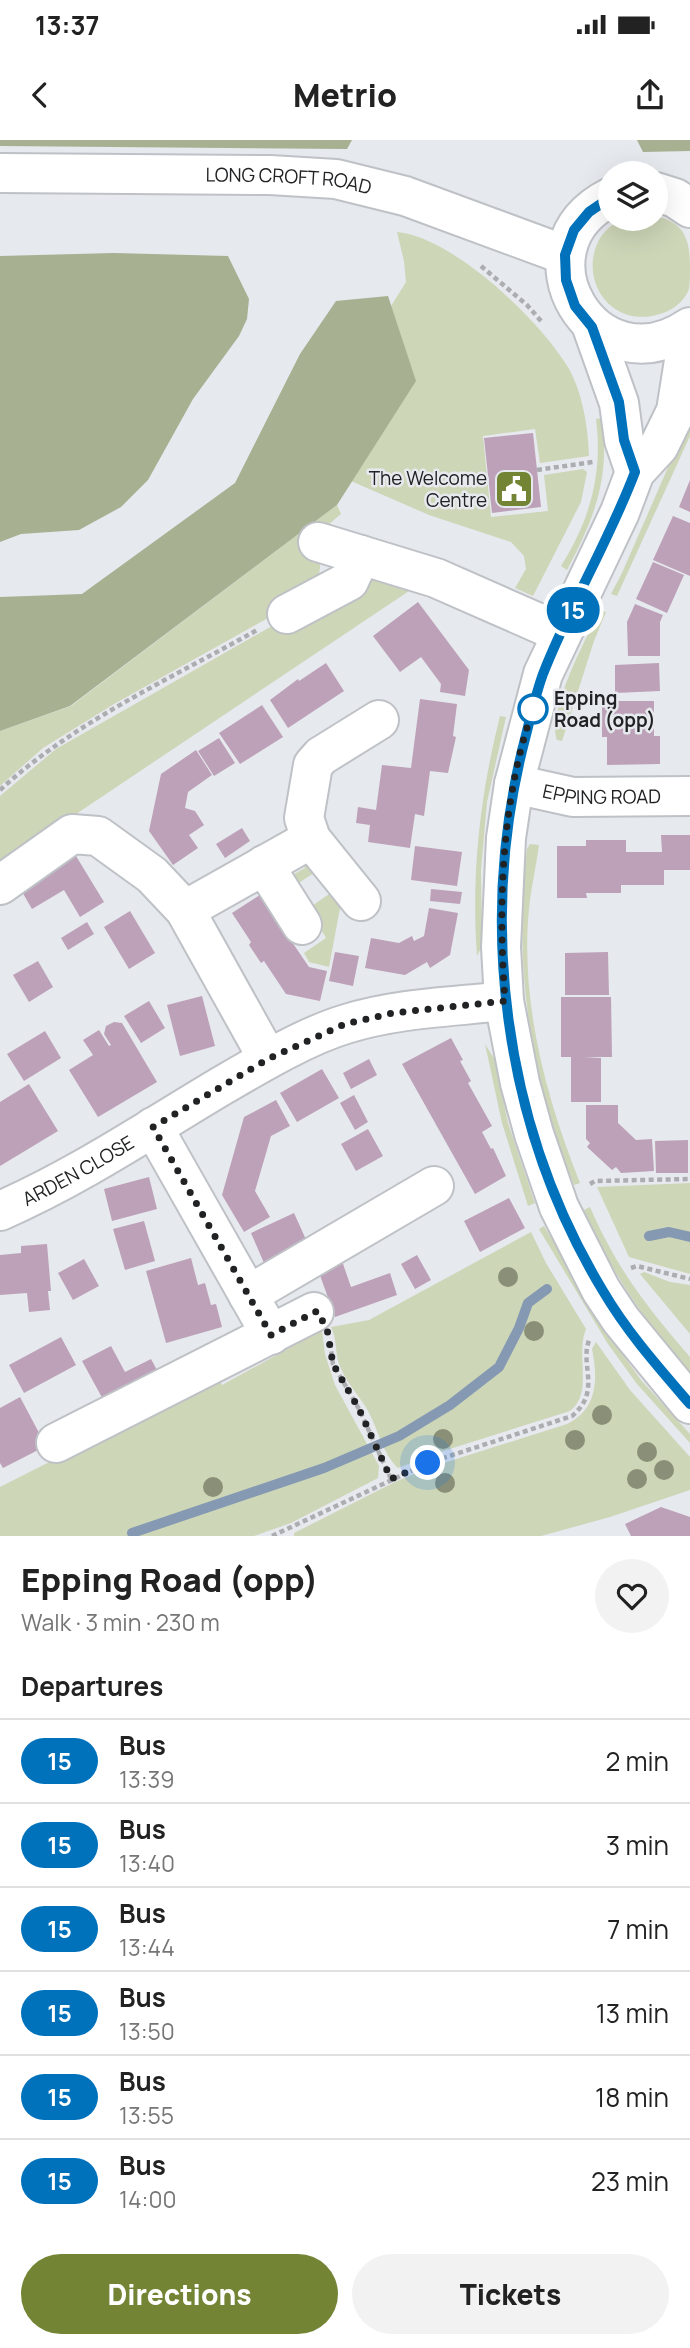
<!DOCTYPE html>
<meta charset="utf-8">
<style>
:root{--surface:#fff;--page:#f2f2f2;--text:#222;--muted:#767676;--line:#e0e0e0;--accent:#738535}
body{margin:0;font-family:Manrope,sans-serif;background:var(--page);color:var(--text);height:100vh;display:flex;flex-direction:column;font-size:26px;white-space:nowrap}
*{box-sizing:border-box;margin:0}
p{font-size:23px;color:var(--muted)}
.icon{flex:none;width:38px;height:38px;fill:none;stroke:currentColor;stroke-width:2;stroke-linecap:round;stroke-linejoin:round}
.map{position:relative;height:1396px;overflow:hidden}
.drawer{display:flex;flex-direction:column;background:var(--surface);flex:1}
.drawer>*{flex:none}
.badge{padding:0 14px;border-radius:23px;font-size:24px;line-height:46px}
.tools{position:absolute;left:598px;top:21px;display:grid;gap:14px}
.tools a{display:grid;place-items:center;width:70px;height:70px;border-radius:50%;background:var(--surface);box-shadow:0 7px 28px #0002;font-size:35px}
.you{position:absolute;width:35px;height:35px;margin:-18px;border:5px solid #fff;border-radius:50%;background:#1a73e8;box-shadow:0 0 0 10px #1a73e833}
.map>.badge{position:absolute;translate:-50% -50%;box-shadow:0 0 0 4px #fff}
h2{padding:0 21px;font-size:26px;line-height:63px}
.round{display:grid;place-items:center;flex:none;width:74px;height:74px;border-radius:37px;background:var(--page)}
.head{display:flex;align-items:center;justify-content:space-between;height:119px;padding:0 21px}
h1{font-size:33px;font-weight:800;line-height:52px}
.primary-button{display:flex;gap:14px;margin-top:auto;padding:14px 21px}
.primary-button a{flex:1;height:80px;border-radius:42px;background:var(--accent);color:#fff;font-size:28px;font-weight:800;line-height:80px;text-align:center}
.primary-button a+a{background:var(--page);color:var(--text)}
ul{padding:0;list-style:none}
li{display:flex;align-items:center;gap:21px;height:84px;padding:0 21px;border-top:2px solid var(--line)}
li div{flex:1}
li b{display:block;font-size:26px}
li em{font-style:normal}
li .badge{min-width:77px;font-weight:700;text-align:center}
.status{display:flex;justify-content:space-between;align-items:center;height:49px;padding:0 35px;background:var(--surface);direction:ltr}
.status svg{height:19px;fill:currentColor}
header{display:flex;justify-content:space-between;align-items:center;height:91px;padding:0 21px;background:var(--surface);font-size:32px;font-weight:800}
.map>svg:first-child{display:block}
.green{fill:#cdd6b7}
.forest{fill:#a7b091}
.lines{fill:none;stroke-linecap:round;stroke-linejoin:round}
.stream{stroke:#8599b3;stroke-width:10}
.building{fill:#bda1b8}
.minor-casing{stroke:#bec1c6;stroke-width:42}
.path{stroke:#abadb1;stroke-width:4.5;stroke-dasharray:5 3.5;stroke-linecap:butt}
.minor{stroke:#fff;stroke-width:38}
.tree{fill:#8a9077}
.line-casing{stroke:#fff;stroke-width:16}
.line{stroke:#0072bc;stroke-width:10}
.walk{stroke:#212224;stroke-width:7;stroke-dasharray:0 12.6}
.stop-dot{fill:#fff;stroke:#0072bc;stroke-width:3.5}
.labels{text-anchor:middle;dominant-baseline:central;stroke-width:5;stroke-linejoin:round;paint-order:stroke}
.street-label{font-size:19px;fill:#212224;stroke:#e6e9ee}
.poi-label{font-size:19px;fill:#212224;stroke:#e6e9ee;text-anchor:end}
.stop-label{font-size:19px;font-weight:bold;fill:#212224;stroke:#e6e9ee;text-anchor:start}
</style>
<div class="status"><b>13:37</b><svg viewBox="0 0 49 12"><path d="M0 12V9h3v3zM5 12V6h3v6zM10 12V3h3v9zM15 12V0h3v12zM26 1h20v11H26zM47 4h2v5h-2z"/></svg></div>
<header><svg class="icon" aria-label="back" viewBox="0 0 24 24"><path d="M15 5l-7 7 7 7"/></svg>Metrio<svg class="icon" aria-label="share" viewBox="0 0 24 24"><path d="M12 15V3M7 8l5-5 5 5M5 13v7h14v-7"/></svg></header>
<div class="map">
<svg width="690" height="1396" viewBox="0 0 690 1396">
<rect width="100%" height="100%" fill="#e6e9ee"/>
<!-- green -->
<path class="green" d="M656 76C686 83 690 101 690 128 690 135 690 143 689 149 680 173 647 182 625 174 585 159 581 100 619 81 629 76 645 79 656 79Z
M397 92C453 97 541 181 569 229 583 254 588 288 589 316L540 323 535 289 483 296 491 377 548 371 544 335 583 329 587 332 581 362 533 456 515 448 526 429 524 416 511 402 429 375 351 341 415 241 391 166 406 142 404 121Z
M602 278C610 338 595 377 567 430L561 426C590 380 603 333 596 279Z
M686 286 690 288V296L617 456 611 454 622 433Z
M337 365 341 374 321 391 320 428 318 440 281 465 268 478 114 564 43 608 0 646V591L71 566Z
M374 439 421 443 0 725V656L56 609 272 486 290 481Z
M600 470 606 472 594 501 562 601 557 600C546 572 587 497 600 470Z
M500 576 506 577 487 662 481 730 482 806 477 816C471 734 480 655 500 576Z
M530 704 539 705C536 727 531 748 529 769 520 862 546 958 580 1043L574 1045C530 937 513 825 527 709Z
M302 722C324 723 334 744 341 763L329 827 309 822 304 813 326 798 309 768 332 752 317 731 294 746 289 737 305 728Z
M485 904 495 920 508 983 535 1063 528 1066 502 983Z
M690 1043V1134L629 1117 597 1047Z
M590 1067C617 1129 646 1166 690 1217V1235C648 1184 609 1131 584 1070Z
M544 1086 613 1201 641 1240 690 1294V1303L637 1244 608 1204 539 1089Z
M531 1092 546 1123 586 1189C575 1215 594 1252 570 1271L437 1313 398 1328C381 1312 378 1286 365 1266 356 1252 345 1240 339 1224 335 1211 337 1199 331 1187L369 1180Z
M644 1132 670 1142 690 1145V1194L640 1134Z
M322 1190 325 1214 335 1245 379 1326 378 1338 291 1383 254 1396H0V1347L217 1237 222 1245Z
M596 1202 630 1250 690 1317V1350L610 1377 541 1396H294V1393L395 1342 428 1328 567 1284C598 1269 598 1239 592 1209Z"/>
<!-- forest -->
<path class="forest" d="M0 0H352L347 9 0 6Z
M637 0H690V11L643 12Z
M114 113 228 116 249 159 247 179 239 196 193 259 148 340 121 367 79 390 21 394 0 402V116Z
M388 156 416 241 337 365 70 566 0 591V457L82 454 235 343 300 214 336 161Z"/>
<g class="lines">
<!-- stream -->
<path class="stream" d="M649 1096 669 1092 690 1097
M132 1393 324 1328 399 1296 450 1265 499 1227 519 1188 528 1163 547 1149"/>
</g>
<!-- building -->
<path class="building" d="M533 293 541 367 492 373 484 298Z
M690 340V372L679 367Z
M673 376 690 383V436L653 420Z
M653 422 684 435 667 473 636 459Z
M418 462 469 530 465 556 440 552 441 544 421 517 400 532 373 496Z
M635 464 663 475 660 482V516H628L627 482Z
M326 523 344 551 288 588 270 560 298 539 299 541Z
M659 523 660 551 615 553V525Z
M420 559 457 564 453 596 456 597 448 633 430 631 424 676 415 674 410 708 368 702 370 685 356 683 358 667 376 670 382 625 411 628Z
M602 561H654V596H660V624L607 625V597H602Z
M262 565 283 597 240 624 219 593Z
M219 598 235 623 214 636 198 611Z
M196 610 212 635 188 652 185 668 195 671 204 685 189 695 198 708 173 725 149 691 161 634Z
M242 688 250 701 225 718 216 704Z
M661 695H690V730H664V745H621V753H586L587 758H557V706H586V700H626V712H662Z
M415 706 462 712 457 746 411 740Z
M76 716 104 762 80 777 64 750 32 769 21 750Z
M431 749 462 752 460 764 430 761Z
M260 755 309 827 327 831 320 861 286 854 264 821 261 823 249 805 251 802 232 773Z
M429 768 458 773 450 815 430 828 427 822 405 835 365 828 371 798 399 803 412 796 414 801 424 796Z
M130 771 155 813 129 829 104 787Z
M87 782 94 794 68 810 61 798Z
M335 812 359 816 353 846 329 841Z
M608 812 609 855H565V813Z
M38 821 53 847 29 862 13 835Z
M202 856 215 906 180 916 167 865Z
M561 857H611L612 917H584L601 918V962H571V917H561Z
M149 861 165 888 141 903 124 876Z
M114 882 122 883 157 942 98 977 69 930 93 915 83 900 99 890 109 906 111 905 104 894 106 886Z
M45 891 61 918 24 941 7 914Z
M451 898 463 920 460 921 471 941 468 943 492 986 482 992 491 1009 493 1008 506 1036 475 1054 402 924Z
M369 919 377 935 351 949 343 933Z
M322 929 339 958 297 982 280 953Z
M29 944 58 991 0 1026V962Z
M354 955 368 982 355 990 340 963Z
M276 960 290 986 271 996 255 1051 270 1077 244 1092 222 1055 244 977Z
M586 965H618V983L636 1000 652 999 654 1031 621 1033 616 1027 612 1030 587 1007 590 1003 586 999Z
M368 989 383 1016 356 1031 341 1004Z
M688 1000V1033H656L655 1001Z
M149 1037 157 1069 112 1081 104 1049Z
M509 1058 525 1088 480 1112 464 1081Z
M294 1073 308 1104 264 1123 251 1093Z
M144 1081 155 1121 125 1130 113 1089Z
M47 1104 51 1151H48L50 1170 29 1172 27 1153 0 1155V1115L21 1113V1106Z
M417 1115 431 1140 415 1149 401 1124Z
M191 1118 198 1145 205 1143 211 1165 216 1164 222 1187 166 1203 146 1131Z
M341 1118 351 1147 390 1133 397 1155 335 1177 317 1127Z
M84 1119 99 1146 73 1160 58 1133Z
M61 1197 76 1225 24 1253 9 1225Z
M111 1206 125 1232 151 1219 158 1232 105 1263 82 1221Z
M20 1257 46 1306 3 1328 0 1323V1268Z
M661 1367 690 1377V1396H631L625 1384Z"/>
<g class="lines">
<defs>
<g id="minor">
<path id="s1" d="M0 33 270 35 336 39 405 56 565 115"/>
<path d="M656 52 675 58 690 68"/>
<path d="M611 57C510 108 595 252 690 187"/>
<path d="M592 187 619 263 624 300 635 332"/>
<path d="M689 189 676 271 659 306 635 332 620 372 543 534 514 644 506 698 501 807 504 861 520 943 534 994 559 1067 601 1150 621 1180 690 1264"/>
<path d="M318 402 436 438 561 493"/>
<path d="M287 474 349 441 361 415"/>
<path id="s2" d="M514 644 573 657 690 656"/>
<path d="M264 725 302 785"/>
<path d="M0 745 72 694 98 696 152 735 185 770 268 919"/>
<path d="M361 761 311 699 304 678 313 625 321 616 379 580"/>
<path d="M185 770 311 699"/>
<path d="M153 987 271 1195"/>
<path id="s3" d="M0 1071C78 1037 149 989 223 945 259 924 306 896 346 884 397 868 452 867 504 861"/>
<path d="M248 1155 434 1046"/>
<path d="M56 1303 314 1172"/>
</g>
</defs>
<!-- minor casing -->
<use href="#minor" class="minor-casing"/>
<!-- path -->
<path class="path" d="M481 126 527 165 542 182
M537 330 593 322
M0 650C74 582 170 539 257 490
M590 1044 595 1041 690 1039
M631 1128 637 1126 690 1139
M330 1203 333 1224 359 1269 391 1339
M272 1396 428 1323 572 1276C603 1250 578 1224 590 1198"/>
<!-- minor -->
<use href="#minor" class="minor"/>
</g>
<!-- trees -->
<g class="tree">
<circle cx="508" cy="1137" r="10"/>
<circle cx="534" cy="1191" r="10"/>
<circle cx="602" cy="1275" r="10"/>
<circle cx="443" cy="1299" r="10"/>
<circle cx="575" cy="1300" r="10"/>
<circle cx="647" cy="1312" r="10"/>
<circle cx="664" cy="1330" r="10"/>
<circle cx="637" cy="1339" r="10"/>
<circle cx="445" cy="1343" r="10"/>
<circle cx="213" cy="1347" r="10"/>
</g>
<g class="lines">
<defs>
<path id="line" d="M611 57 589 72 574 90 565 115 566 140 575 166 592 187 619 262 624 300 635 332C609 401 570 465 543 534 536 553 531 575 526 595 477 780 503 986 603 1151 627 1192 659 1228 690 1264"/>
</defs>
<!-- line casing -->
<use href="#line" class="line-casing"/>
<!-- line -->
<use href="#line" class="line"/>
<!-- walk -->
<path class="walk" d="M428 1323 391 1339 359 1269 333 1224 327 1189 317 1171 271 1195 153 987 268 919 345 884 393 873 505 861C498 764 501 662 533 569"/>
</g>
<!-- icons -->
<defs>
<symbol id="civic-square" viewBox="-11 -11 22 22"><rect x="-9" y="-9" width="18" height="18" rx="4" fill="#738535" stroke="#e6e9ee"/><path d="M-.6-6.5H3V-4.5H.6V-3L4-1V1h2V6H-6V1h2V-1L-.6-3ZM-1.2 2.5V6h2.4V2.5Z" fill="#fff"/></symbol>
</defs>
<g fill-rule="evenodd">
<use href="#civic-square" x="492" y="327" width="44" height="44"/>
</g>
<!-- markers -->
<circle class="stop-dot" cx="533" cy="569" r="14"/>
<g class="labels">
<!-- street labels -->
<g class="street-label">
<text stroke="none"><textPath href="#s1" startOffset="289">LONG CROFT ROAD</textPath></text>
<text stroke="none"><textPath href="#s2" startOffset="89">EPPING ROAD</textPath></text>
<text stroke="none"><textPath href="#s3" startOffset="88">ARDEN CLOSE</textPath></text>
</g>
<!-- poi labels -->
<g class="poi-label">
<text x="487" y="338">The Welcome<tspan x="487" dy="22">Centre</tspan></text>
</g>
<!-- stop labels -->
<g class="stop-label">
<text x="554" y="558">Epping<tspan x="554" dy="22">Road (opp)</tspan></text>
</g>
</g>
</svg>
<div class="tools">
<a><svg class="icon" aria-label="layers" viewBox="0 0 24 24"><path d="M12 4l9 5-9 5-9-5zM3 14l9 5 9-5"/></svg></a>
</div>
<div class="you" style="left:428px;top:1323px"></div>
<b class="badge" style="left:573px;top:470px;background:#0072bc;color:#fff">15</b>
</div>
<section class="drawer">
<div class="head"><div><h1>Epping Road (opp)</h1><p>Walk · 3 min · 230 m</p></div><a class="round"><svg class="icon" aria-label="heart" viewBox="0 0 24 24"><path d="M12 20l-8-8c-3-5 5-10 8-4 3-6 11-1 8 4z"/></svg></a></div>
<h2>Departures</h2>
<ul>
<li><span class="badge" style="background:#0072bc;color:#fff">15</span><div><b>Bus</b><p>13:39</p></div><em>2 min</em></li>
<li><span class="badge" style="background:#0072bc;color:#fff">15</span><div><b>Bus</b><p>13:40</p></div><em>3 min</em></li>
<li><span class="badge" style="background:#0072bc;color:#fff">15</span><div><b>Bus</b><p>13:44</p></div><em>7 min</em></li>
<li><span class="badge" style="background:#0072bc;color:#fff">15</span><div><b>Bus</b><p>13:50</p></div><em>13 min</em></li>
<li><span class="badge" style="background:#0072bc;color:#fff">15</span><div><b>Bus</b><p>13:55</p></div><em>18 min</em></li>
<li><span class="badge" style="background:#0072bc;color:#fff">15</span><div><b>Bus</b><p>14:00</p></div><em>23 min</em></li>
</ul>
<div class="primary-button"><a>Directions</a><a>Tickets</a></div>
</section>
